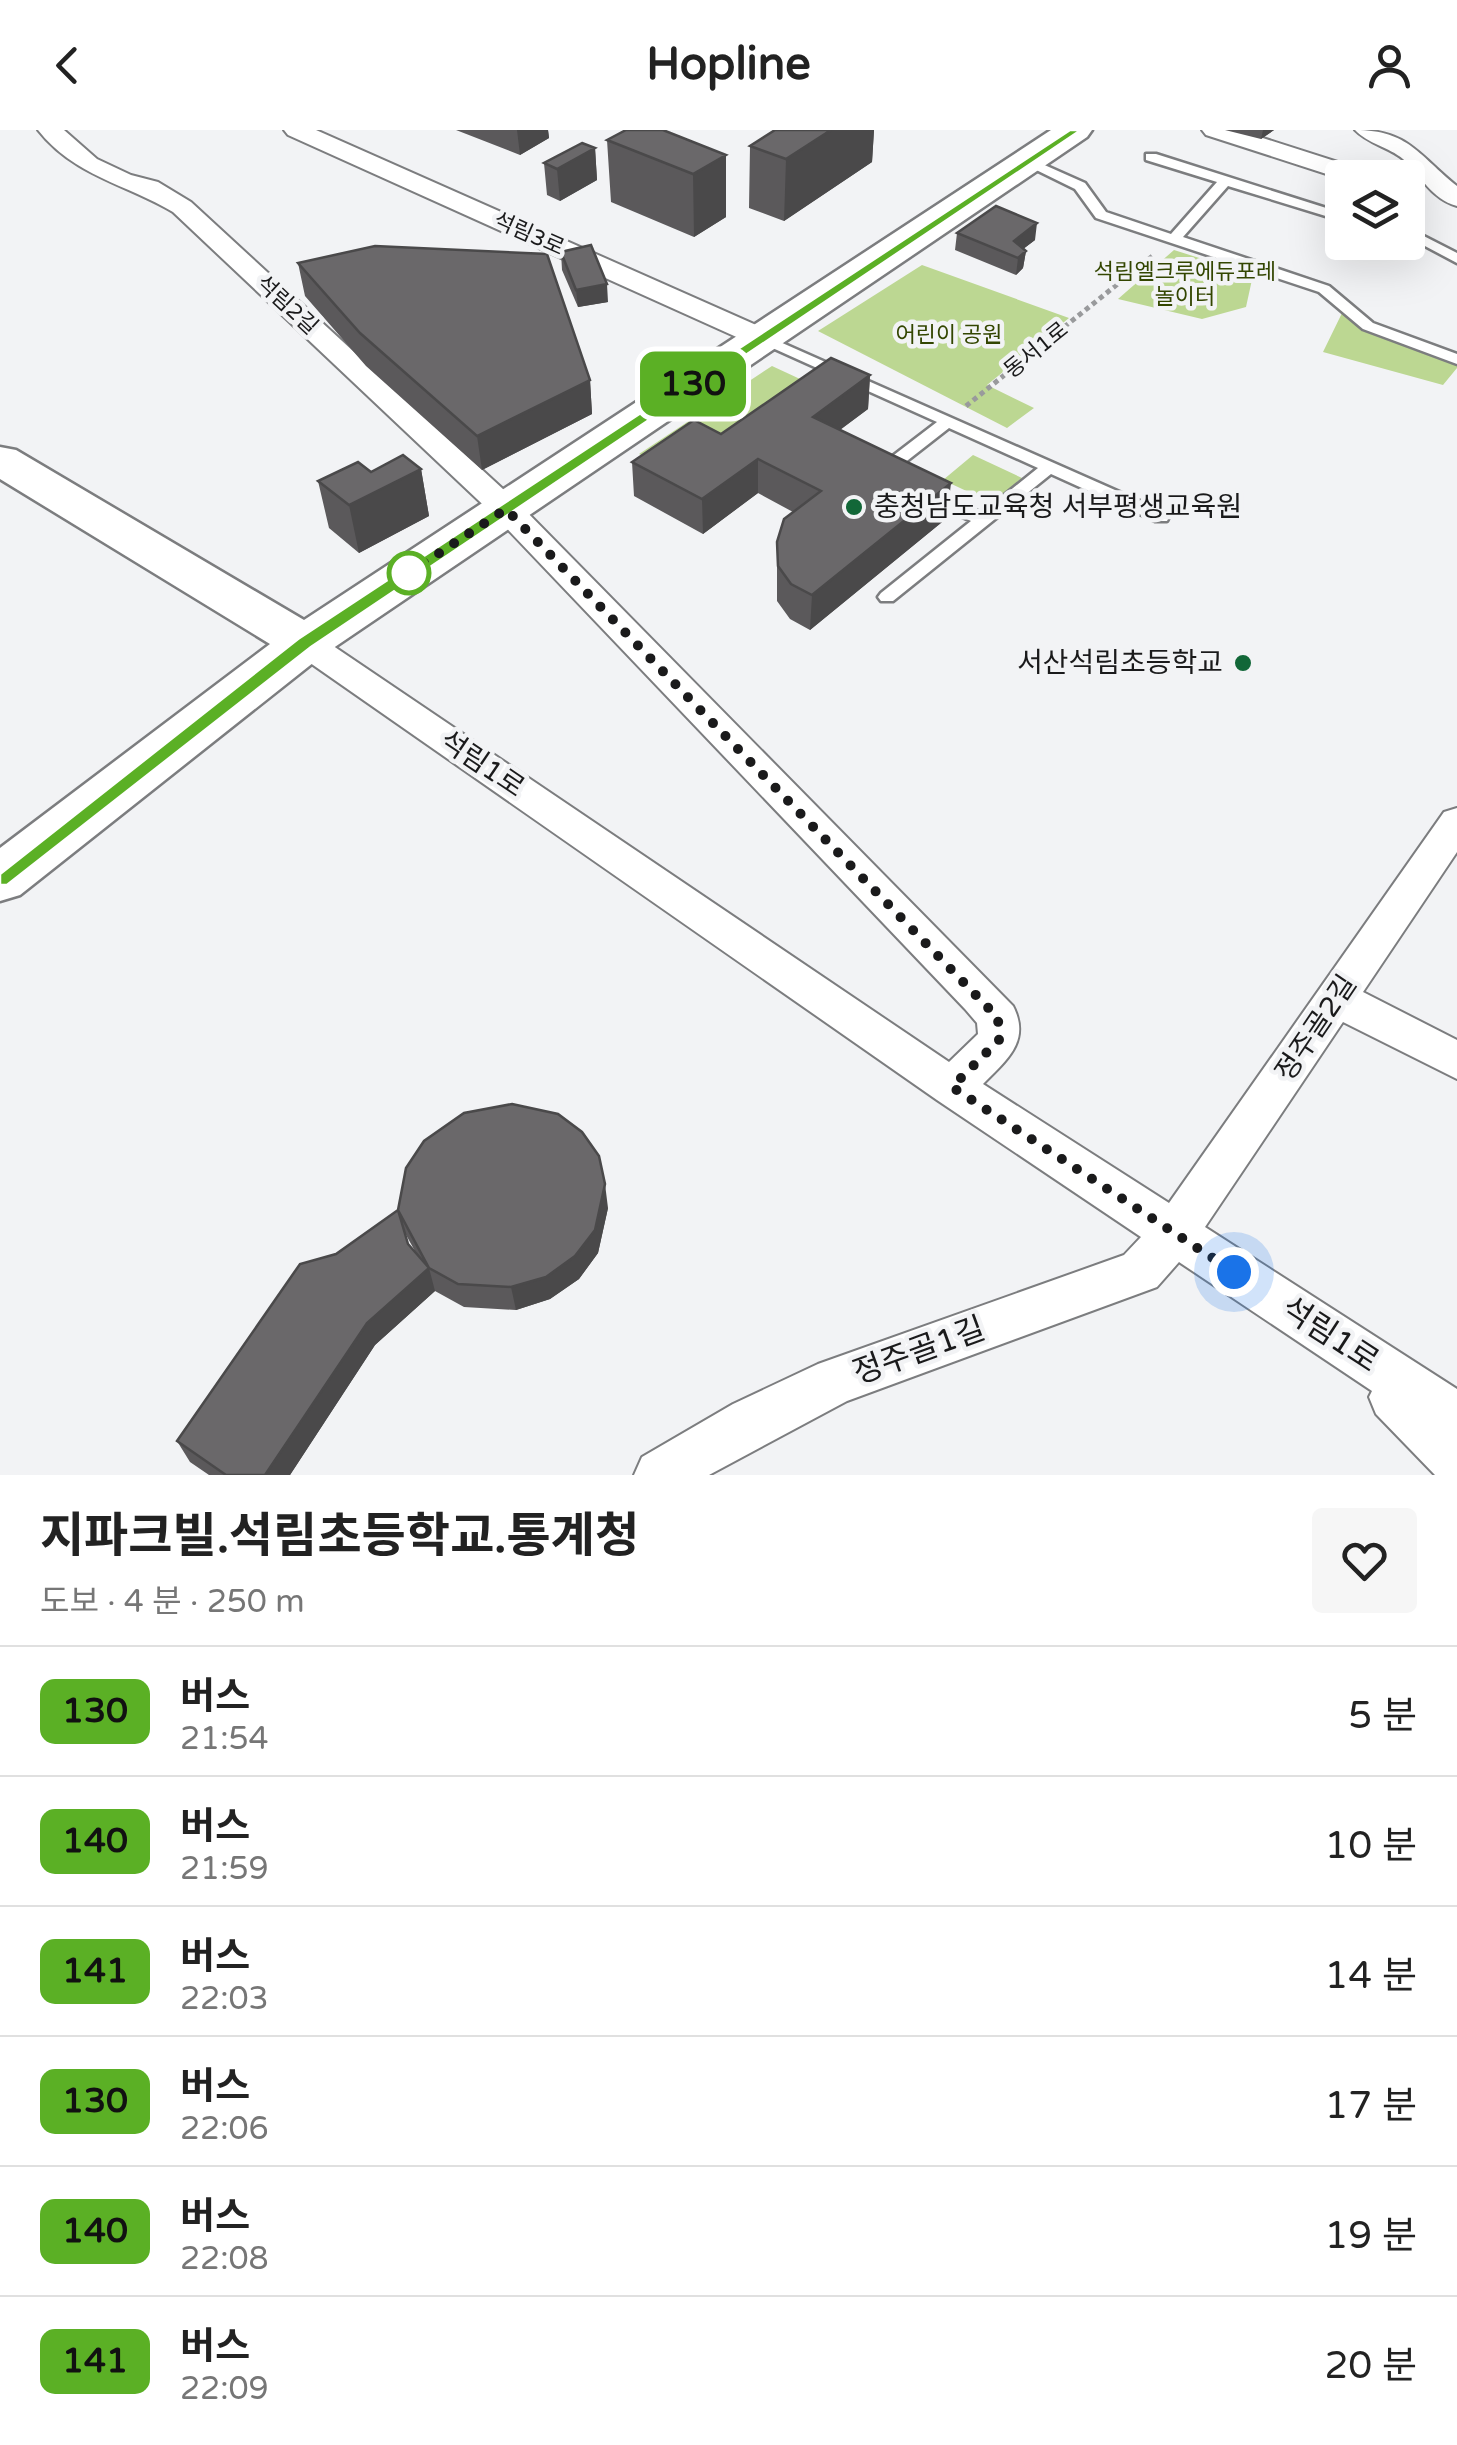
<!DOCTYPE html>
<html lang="ko">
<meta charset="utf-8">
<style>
:root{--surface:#fff;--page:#f6f6f6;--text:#222;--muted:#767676;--line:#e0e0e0}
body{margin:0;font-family:"Varela Round","Noto Sans KR",sans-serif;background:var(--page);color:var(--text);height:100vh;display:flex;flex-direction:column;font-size:38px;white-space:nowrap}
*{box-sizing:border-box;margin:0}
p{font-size:32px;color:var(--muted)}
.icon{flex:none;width:55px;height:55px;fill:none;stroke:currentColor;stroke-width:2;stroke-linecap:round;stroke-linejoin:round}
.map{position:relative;height:1345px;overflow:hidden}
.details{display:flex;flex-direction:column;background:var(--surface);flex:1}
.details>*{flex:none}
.badge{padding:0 20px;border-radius:15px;font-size:35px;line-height:65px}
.fabs{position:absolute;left:1325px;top:30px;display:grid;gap:20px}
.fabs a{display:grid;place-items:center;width:100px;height:100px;border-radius:10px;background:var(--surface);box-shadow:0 10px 40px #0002;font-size:50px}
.you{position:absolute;width:50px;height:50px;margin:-25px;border:8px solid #fff;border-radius:50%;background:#1a73e8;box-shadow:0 0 0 15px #1a73e833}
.map>.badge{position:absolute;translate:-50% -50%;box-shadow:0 0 0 5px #fff}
.round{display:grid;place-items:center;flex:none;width:105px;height:105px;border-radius:10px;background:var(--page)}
.headline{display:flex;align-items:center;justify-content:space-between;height:170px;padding:0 40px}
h1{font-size:48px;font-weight:700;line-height:75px}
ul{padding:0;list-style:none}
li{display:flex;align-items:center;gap:30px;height:130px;padding:0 40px;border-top:2px solid var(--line)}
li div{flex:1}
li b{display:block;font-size:38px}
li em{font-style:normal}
li .badge{min-width:110px;font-weight:700;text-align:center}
header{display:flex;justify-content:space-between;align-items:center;height:130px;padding:0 40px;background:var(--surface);font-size:45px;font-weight:700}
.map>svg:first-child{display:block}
.green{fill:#bcd792}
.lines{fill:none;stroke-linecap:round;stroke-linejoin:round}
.lane-casing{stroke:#7c7d7f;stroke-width:5}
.street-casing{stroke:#7c7d7f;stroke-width:4}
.secondary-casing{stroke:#7c7d7f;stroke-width:5}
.path{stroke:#999a9c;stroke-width:5;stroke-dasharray:5 4;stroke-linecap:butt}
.lane{fill:#fff;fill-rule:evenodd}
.street{fill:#fff;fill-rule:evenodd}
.secondary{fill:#fff;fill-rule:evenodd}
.wall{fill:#5b595b}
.shaded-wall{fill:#4a494a}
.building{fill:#6a686a;stroke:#4a494a;stroke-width:2.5}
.line{fill:#5bb025;stroke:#fff;stroke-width:2.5}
.walk{stroke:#1a1a1b;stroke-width:10;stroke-dasharray:0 18}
.poi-dot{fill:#126738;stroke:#f2f3f5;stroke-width:4}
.stop-dot{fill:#fff;stroke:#5bb025;stroke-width:5}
.labels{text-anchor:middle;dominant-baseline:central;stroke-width:9;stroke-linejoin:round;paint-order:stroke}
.far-street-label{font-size:22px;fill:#1a1a1b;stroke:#f2f3f5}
.far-park-label{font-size:22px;fill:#334601;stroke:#f2f3f5}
.poi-label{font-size:28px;fill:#1a1a1b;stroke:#f2f3f5;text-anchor:start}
.street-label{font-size:28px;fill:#1a1a1b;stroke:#f2f3f5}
.near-street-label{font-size:32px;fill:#1a1a1b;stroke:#f2f3f5}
</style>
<header><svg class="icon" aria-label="back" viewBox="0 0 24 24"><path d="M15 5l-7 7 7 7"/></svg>Hopline<svg class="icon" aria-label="person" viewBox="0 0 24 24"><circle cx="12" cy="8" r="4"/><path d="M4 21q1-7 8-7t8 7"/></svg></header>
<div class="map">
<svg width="1457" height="1345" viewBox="0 0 1457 1345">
<rect width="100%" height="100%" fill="#f2f3f5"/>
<!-- green -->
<path class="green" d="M1174 120 1253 145 1246 177 1202 189 1118 169Z
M922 135 1069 188 987 255 1034 278 1007 298 818 201Z
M1343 181 1365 200 1457 232V238L1443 255 1323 222Z
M772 236 813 255C769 286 695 354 639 324Z
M973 325 1022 348 992 373 943 350Z"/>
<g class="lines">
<defs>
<path id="lane" d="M1146 24H1156L1342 83V91L1228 56 1183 107 1329 156 1373 193 1457 224V234L1363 199 1319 162 1096 88 1075 59 1020 32 1031 29 1085 53 1106 82 1171 104 1217 52 1146 30Z
M1408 98 1457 123V133L1408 107Z
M762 204 1167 383 1169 387 1167 391H1155L1051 344 893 471H881L878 467 881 463 971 391 918 366V358H930L982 383 1038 338 949 298 894 341 897 345 895 349H883L875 342 877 338 937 292 757 211 755 208Z"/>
<path id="street" d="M38 0H64L97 29 131 45 158 52 191 72 517 372 1013 876C1031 911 1007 930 983 954L1169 1073 1444 682 1457 678V722L1363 862 1457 910V949L1343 892 1205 1097 1457 1259V1345H1435L1376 1284 1369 1267 1372 1261 1179 1132 1157 1157 847 1271 709 1345H634L642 1327 733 1274 818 1234 1124 1125 1141 1107 937 970 293 521 288 513 293 505 305 501 317 505 949 932 978 904 977 893 965 879 495 386 173 82C126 54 74 46 38 0Z
M284 0H316L772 202 776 208 772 214H752L288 5Z
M1202 0H1238L1372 43 1375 48 1342 49 1206 5Z
M1355 0C1409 0 1419 26 1457 56V76C1431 69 1421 45 1403 29 1389 17 1368 14 1355 0Z"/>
<path id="secondary" d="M1051 0H1092L1087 7 323 525 20 765 0 771V718L270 514 0 349V317L16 320 304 490Z"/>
</defs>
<!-- lane casing -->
<use href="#lane" class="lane-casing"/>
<!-- street casing -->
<use href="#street" class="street-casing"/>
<!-- secondary casing -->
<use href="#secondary" class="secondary-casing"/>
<!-- path -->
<path class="path" d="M966 276 1155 124"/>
<!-- lane -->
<use href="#lane" class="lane"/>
<!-- street -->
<use href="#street" class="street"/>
<!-- secondary -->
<use href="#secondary" class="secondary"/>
</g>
<!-- wall -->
<path class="wall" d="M456 0H548L549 8 520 25Z
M663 0 726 87 694 107 611 72 607 10Z
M775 0H874L872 32 784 91 749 78 750 16Z
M1225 0H1274L1261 9Z
M595 18 597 50 560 71 547 65 544 33Z
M957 103 1035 110 1023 119 1026 121 1023 138 1016 145 955 120Z
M561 122 608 172 578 177 562 140Z
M298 133 590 250 592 284 482 340 366 236 305 166Z
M870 245 868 279 840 300 947 388 810 500 790 489 777 471V412L793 382 758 363 703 404 634 366 632 332 721 304Z
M421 339 429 386 359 423 329 398 318 351 371 342Z
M608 1078 598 1123 579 1149 550 1169 516 1180 464 1177 435 1161 375 1215 290 1345H209L190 1332 177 1311 409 1115 416 1123 405 1103 398 1080Z"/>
<!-- shaded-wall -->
<path class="shaded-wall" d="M517 0H548L549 8 520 25Z
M818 0H874L872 32 784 91 786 29Z
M1263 0H1274L1261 9Z
M595 18 597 50 560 71 557 39Z
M726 25V87L694 107 693 44Z
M1037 93 1035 110 1014 126V111Z
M1026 121 1023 138 1016 145 1018 128Z
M607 154 608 172 578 177 576 160Z
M870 245 868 279 811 321 813 287Z
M590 250 592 284 482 340 477 306Z
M758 329V363L703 404 702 369Z
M421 339 429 386 359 423 349 375Z
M951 353 947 388 810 500 812 465Z
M605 1054 608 1078 598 1123 579 1149 550 1169 516 1180 511 1157Z
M429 1138 435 1161 375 1215 290 1345H265L367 1193Z"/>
<!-- building -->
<path class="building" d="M626 0H663L726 25 693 44 607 10Z
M775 0H831L786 29 750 16Z
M582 13 595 18 557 39 544 33Z
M996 76 1037 93 1014 111 1026 121 1018 128 957 103Z
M591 115 607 154 576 160 561 122Z
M375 116 547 124 590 250 477 306 360 203 298 133Z
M831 228 870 245 813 287 951 353 812 465 791 454 778 436 777 412 784 389 821 361 758 329 702 369 632 332 694 290 721 304Z
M403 325 421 339 349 375 318 351 358 332 371 342Z
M512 974 558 984 582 1002 599 1026 605 1054 595 1100 575 1126 546 1147 511 1157 458 1154 429 1138 398 1080 406 1038 424 1011 464 983Z
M398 1080 408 1114 429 1138 367 1193 265 1345H226L177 1311 300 1134 336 1124Z"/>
<!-- line -->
<path class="line" d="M1070 0H1081L311 517 7 755H0V744L298 509Z"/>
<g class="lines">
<!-- walk -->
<path class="walk" d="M409 443 506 379 998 888 999 910 952 957 1234 1142"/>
</g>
<!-- markers -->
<g class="poi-dot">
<circle cx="854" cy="377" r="10"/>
<circle cx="1243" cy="533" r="10"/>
</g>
<circle class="stop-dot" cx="409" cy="443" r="20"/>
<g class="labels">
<!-- far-street labels -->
<g class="far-street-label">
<text transform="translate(529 104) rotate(24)">석림3로</text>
<text transform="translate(287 175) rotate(43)">석림2길</text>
<text transform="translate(1036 220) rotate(-39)">동서1로</text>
</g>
<!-- far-park labels -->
<g class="far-park-label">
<text x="1185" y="142">석림엘크루에듀포레<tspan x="1185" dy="25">놀이터</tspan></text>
<text x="949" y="205">어린이 공원</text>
</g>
<!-- poi labels -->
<g class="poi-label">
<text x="874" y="377">충청남도교육청 서부평생교육원</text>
<text x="1223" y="533" text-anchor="end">서산석림초등학교</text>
</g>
<!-- street labels -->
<g class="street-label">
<text transform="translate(482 634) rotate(34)">석림1로</text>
<text transform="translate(1316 898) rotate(-56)">정주골2길</text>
</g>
<!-- near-street labels -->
<g class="near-street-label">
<text transform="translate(1330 1205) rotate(33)">석림1로</text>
<text transform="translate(919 1221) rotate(-20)">정주골1길</text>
</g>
</g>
</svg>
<div class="fabs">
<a><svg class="icon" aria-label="layers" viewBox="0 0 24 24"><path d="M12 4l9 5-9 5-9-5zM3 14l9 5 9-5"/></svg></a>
</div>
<div class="you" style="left:1234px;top:1142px"></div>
<b class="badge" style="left:693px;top:254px;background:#5bb025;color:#111">130</b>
</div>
<section class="details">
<div class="headline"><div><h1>지파크빌.석림초등학교.통계청</h1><p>도보 · 4 분 · 250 m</p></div><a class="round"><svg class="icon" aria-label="heart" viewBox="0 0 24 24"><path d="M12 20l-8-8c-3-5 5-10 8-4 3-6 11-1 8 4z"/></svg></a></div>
<ul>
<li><span class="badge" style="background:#5bb025;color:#111">130</span><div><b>버스</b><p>21:54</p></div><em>5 분</em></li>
<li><span class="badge" style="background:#5bb025;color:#111">140</span><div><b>버스</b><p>21:59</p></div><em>10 분</em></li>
<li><span class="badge" style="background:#5bb025;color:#111">141</span><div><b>버스</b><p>22:03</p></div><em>14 분</em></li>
<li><span class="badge" style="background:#5bb025;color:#111">130</span><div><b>버스</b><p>22:06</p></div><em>17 분</em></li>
<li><span class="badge" style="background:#5bb025;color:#111">140</span><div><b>버스</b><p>22:08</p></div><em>19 분</em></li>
<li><span class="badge" style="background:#5bb025;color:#111">141</span><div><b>버스</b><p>22:09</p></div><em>20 분</em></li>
</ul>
</section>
